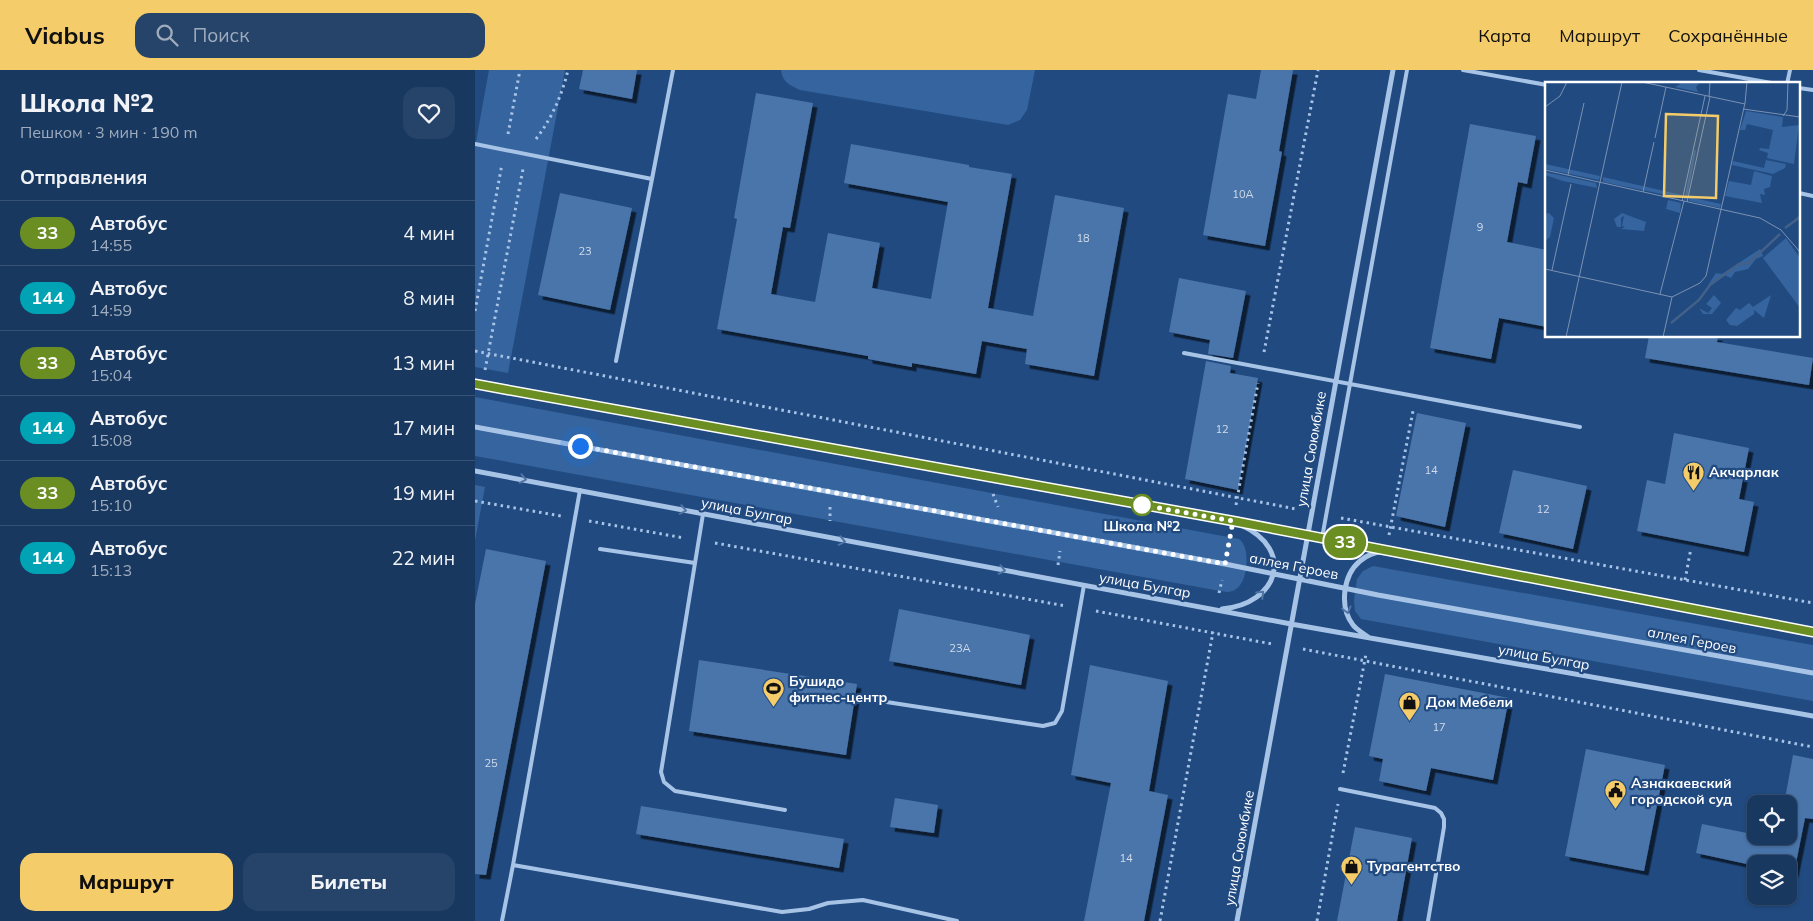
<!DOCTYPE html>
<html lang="ru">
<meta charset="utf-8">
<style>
:root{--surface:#193860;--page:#264369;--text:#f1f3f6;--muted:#9facbd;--line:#375275;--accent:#f4cc69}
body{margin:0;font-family:Mulish,sans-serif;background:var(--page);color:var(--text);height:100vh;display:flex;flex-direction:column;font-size:19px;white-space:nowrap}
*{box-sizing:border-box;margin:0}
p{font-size:16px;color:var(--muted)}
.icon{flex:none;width:28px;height:28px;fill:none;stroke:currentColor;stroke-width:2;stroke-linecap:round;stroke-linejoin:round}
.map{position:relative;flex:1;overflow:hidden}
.drawer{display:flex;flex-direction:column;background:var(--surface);width:475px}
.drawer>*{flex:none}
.badge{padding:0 10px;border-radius:16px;font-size:18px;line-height:32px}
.buttons{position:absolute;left:1272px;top:725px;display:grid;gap:10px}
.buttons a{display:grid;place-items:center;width:50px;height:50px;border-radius:10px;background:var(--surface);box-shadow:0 1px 4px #0004,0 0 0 1px var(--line);font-size:25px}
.you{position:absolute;width:25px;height:25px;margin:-12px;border:4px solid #fff;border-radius:50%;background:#1a73e8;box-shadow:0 0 0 8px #1a73e833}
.map>.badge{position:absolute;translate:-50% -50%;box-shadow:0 0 0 2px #fff}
h2{padding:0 20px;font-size:19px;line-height:45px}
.round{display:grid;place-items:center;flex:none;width:52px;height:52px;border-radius:15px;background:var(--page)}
.overview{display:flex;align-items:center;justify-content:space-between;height:85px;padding:0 20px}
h1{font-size:24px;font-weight:800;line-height:38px}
.button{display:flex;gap:10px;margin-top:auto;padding:10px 20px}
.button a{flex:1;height:58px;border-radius:15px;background:var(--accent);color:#111;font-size:20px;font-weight:800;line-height:58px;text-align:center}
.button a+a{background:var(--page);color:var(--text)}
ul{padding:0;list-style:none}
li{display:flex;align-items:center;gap:15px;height:65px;padding:0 20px;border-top:1px solid var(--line)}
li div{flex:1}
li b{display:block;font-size:19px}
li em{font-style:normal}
li .badge{min-width:55px;font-weight:700;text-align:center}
header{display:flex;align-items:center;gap:30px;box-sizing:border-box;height:70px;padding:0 25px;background:var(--accent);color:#111}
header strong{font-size:24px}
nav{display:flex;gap:28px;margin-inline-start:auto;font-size:18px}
.search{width:350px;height:45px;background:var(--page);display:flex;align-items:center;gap:12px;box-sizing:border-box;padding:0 18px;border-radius:15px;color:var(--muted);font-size:19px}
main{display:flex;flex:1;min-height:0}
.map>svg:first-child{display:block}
.green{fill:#35649e}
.building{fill:#4a74aa;filter:url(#shadow)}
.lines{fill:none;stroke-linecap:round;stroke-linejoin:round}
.path{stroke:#a7c4e7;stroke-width:3;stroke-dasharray:2.5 4;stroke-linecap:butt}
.lane{stroke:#a7c4e7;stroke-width:4}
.street{stroke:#a7c4e7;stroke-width:5}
.oneway{stroke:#5075a4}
.line-casing{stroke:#fff;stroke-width:11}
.line{stroke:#6b8e23;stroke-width:8}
.walk{stroke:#fff;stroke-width:5;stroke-dasharray:0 9}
.stop-dot{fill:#fff;stroke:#6b8e23;stroke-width:2.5}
.labels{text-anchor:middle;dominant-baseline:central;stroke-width:4.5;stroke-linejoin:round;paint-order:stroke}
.number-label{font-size:11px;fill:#d2dcea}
.street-label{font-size:14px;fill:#fff;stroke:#214a80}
.poi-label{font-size:14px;font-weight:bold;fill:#fff;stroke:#214a80;text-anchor:start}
.stop-label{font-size:14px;font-weight:bold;fill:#fff;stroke:#214a80}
.inset-river{fill:none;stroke:#436188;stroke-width:2.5}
.inset-road{fill:none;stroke:#7a92b3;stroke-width:1}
.view{fill:#f4cc69;fill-opacity:0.15;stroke:#f4cc69;stroke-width:2.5}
.inset-edge{fill:none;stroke:#fff;stroke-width:2.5}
</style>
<header>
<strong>Viabus</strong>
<div class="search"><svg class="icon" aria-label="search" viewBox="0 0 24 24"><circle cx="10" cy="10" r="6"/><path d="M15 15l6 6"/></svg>Поиск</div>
<nav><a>Карта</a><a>Маршрут</a><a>Сохранённые</a></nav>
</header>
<main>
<section class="drawer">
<div class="overview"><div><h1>Школа №2</h1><p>Пешком · 3 мин · 190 m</p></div><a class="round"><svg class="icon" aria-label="heart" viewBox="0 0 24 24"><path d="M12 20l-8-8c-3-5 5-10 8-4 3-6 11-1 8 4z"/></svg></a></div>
<h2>Отправления</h2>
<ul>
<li><span class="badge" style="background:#6b8e23;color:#fff">33</span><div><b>Автобус</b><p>14:55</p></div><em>4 мин</em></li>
<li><span class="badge" style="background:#00a3b4;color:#fff">144</span><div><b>Автобус</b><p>14:59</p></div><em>8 мин</em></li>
<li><span class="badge" style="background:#6b8e23;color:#fff">33</span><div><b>Автобус</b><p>15:04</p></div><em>13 мин</em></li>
<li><span class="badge" style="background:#00a3b4;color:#fff">144</span><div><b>Автобус</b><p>15:08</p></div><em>17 мин</em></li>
<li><span class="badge" style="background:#6b8e23;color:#fff">33</span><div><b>Автобус</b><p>15:10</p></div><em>19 мин</em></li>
<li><span class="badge" style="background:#00a3b4;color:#fff">144</span><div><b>Автобус</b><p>15:13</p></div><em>22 мин</em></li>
</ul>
<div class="button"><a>Маршрут</a><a>Билеты</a></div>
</section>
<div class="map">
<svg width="1338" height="851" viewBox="0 0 1338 851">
<defs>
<filter id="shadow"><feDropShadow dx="4.5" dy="4.5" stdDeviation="0" flood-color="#0009"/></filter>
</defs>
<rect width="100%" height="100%" fill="#214a80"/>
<!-- green -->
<path class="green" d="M14 0H90L33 303 0 297V77Z
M306 0H560L552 40 545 50 533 55 325 20C315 15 307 12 306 0Z
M0 327 764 469C776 477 773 512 761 519 756 523 751 522 745 521L0 386Z
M0 415 10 417 0 471Z
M898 496 1338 575V631L886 549 880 541 879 530 882 509 888 501Z"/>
<!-- building -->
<path class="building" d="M108 0H162L157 29 104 19Z
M786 0H818L804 81 807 82 790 176 728 165 753 24 781 29Z
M281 23 338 33 315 158 308 157 296 224 340 232 353 163 405 173 397 218 456 229 473 132 369 113 376 74 494 95V97L537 104 513 238 558 246 580 125 649 138 619 306 550 294 552 279 507 271 501 304 437 293V297L393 289V286L242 259 262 149 259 148Z
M995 54 1061 66 1052 114 1043 112 1032 172 1072 180V257L1024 248 1016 289 955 278Z
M85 123 157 138 135 240 63 225Z
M704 208 771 221 758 288 733 284 735 270 694 262Z
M1174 266H1243L1242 272 1338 288 1334 315 1170 288Z
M731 291 756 296 755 303 783 308 763 420 710 409Z
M942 343 991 353 970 457 921 446Z
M1199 363 1274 378 1264 429 1279 432 1269 482 1162 461 1172 410 1190 414Z
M1038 400 1112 416 1098 479 1024 463Z
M11 479 71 491 11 805 0 804V534Z
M424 539 555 565 546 615 414 591Z
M224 590 382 614 371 685 214 661Z
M615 595 693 611 674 721 693 725 669 851H609L636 713 596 705Z
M910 604 1034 628 1018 710 956 698 951 721 904 711 908 689 894 686Z
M1111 679 1190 695 1169 801 1090 786Z
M1318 685 1338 689V749L1330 748 1319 803 1314 802V794H1281V796L1221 783 1227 754 1302 769V766H1314V734H1309Z
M420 728 463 735 459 763 415 757Z
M166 736 369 769 364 798 161 764Z
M880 757 937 768 922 851H862Z"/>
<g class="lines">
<!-- path -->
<path class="path" d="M33 64 45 0
M61 69C77 48 87 25 93 0
M0 241 27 94
M0 281 821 439
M789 282 843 0
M10 300 48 99
M518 424 523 437
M0 431 86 446
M761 435 783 313
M355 437V451
M866 448 1338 533
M114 451 209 468
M914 465 938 341
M240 473 591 536
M583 495 585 481
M1210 510 1216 478
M744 523 747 510
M621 541 797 574
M828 579 1338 677
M868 703 891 584
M685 851 738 562
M842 851 863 734"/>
<!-- lane -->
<path class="lane" d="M988 0 1072 15
M1224 0 1302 14
M1312 14 1315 0
M1324 18 1338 20
M0 74 177 109 198 0
M1324 123 1338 126
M709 283 1105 357
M141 291 177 109
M228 444 186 702 189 712 200 721 310 740
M847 468 932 0
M125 479 220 493
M405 631 568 656 580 653 587 641 609 515
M865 719 960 738 966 743 969 749V757L953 851
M38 795 105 420
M27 851 38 795 307 842 334 839 353 833 388 830 482 851"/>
<!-- street -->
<path class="street" d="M0 314 758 451 1338 562
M0 357 750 494 903 525 1338 603
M0 401 816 554 1338 646
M747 539C803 534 821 480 766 455
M893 567C888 563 882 560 878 555 864 537 868 505 885 491 892 485 901 482 909 481
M762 851 918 0"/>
</g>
<!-- one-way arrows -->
<defs><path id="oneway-chevron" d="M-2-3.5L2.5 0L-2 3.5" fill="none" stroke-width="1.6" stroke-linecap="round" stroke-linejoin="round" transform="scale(1.25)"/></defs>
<g class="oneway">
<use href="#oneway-chevron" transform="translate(48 409) rotate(11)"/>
<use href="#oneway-chevron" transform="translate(208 440) rotate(11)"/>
<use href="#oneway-chevron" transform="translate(367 471) rotate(11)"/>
<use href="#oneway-chevron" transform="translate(527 500) rotate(11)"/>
<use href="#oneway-chevron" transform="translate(786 524) rotate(-44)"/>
<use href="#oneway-chevron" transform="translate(872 540) rotate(75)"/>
</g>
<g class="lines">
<defs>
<path id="line" d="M0 314 758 451 1338 562"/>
</defs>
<!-- line casing -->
<use href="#line" class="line-casing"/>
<!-- line -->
<use href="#line" class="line"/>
<!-- walk -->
<path class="walk" d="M105 376 750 494 758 451 667 435"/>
</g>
<!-- icons -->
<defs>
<symbol id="restaurant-pin" viewBox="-11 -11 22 30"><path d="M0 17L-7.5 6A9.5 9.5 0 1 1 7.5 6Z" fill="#f4cc69" stroke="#214a80"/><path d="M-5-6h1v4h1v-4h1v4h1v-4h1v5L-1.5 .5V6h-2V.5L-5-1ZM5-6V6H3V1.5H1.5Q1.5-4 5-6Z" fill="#111"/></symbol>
<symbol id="stadium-pin" viewBox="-11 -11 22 30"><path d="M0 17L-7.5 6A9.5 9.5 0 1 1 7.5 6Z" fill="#f4cc69" stroke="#214a80"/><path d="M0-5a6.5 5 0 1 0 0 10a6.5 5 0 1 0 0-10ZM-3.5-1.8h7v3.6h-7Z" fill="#111"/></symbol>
<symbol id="shop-pin" viewBox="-11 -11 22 30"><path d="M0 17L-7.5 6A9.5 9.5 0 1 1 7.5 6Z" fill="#f4cc69" stroke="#214a80"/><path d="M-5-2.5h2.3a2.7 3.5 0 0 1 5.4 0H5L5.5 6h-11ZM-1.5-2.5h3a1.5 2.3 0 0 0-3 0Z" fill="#111"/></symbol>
<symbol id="civic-pin" viewBox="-11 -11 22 30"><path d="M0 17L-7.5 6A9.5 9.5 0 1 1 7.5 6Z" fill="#f4cc69" stroke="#214a80"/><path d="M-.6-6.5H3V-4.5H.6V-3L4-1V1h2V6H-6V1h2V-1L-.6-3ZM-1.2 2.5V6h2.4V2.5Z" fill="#111"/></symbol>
</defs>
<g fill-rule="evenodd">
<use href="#restaurant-pin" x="1206" y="390" width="25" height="34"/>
<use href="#stadium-pin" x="286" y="606" width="25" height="34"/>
<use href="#shop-pin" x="922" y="620" width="25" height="34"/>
<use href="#civic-pin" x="1128" y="708" width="25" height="34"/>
<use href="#shop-pin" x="864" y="784" width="25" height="34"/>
</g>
<!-- markers -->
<circle class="stop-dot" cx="667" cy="435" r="10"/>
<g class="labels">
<!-- number labels -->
<g class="number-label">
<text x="768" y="124">10А</text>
<text x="1005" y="157">9</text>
<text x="608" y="168">18</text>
<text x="110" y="181">23</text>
<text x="747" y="359">12</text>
<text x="956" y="400">14</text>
<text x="1068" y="439">12</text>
<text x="485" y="578">23А</text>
<text x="964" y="657">17</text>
<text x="16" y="693">25</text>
<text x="651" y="788">14</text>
</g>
<!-- street labels -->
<g class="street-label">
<text transform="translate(836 379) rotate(-80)">улица Сююмбике</text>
<text transform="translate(272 441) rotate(11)">улица Булгар</text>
<text transform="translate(819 496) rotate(11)">аллея Героев</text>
<text transform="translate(670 515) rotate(10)">улица Булгар</text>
<text transform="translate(1217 570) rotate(11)">аллея Героев</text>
<text transform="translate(1069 587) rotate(10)">улица Булгар</text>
<text transform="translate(764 778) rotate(-80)">улица Сююмбике</text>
</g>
<!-- poi labels -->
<g class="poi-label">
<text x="1234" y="402">Акчарлак</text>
<text x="314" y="611">Бушидо<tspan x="314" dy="16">фитнес-центр</tspan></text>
<text x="951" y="632">Дом Мебели</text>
<text x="1156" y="713">Азнакаевский<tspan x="1156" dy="16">городской суд</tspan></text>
<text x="892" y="796">Турагентство</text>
</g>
<!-- stop labels -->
<g class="stop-label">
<text x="667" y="456">Школа №2</text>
</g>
</g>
<!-- overview -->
<g transform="translate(1070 12)">
<rect width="255" height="255" fill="#214a80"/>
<path d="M130 0H155L151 5 153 10 130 5 135 2ZM201 29 238 35 237 45 254 43 249 82 222 76 223 71 214 68 215 66 224 67 228 48 202 42 200 48H195ZM151 68 142 117 139 118 149 69ZM221 78 241 82 240 86 228 92 187 83 188 79 219 86ZM0 82 55 94 54 98 0 87ZM209 89 227 94 225 105 219 107 220 113 215 112 217 121 180 114 184 99 206 103ZM0 90 51 101 52 106 18 99 0 93ZM58 95 137 113 136 116 58 100ZM144 115 176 122 175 126 144 119ZM123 118 136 121 135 131 121 127ZM4 131 9 136 5 155 0 159V132ZM77 131 101 140 99 149 76 147 80 145 77 144 79 134 76 136V145H72L69 137ZM241 156 255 176V226L218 176ZM215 167 218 174 211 177 203 187 190 190 186 196 179 193 163 203 171 191 177 192ZM169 213 176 221 167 232H158L154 226 163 231 167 226 161 222ZM226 213 219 236 209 228V232L192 244 185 243 181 238 191 226 195 228 204 221 208 225Z" fill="#35649e"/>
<path class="inset-river" d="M240 146 255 135M126 241 154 218 165 203 194 182 204 181 235 152"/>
<path class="inset-road" d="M97 0 200 22M164 15 165 0M0 25 15 14 22 0M198 27 255 35M238 34 242 28 243 0M110 56 121 5M0 88 215 136 236 148 255 170M23 93 39 21M98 110 109 60M137 119 160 14M142 120 165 15M0 187 127 215M7 188 26 102M115 212 139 119M127 215 155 201 161 194 200 21 202 0M21 255 77 0M118 255 127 215"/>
<path class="view" d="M121 32 173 34 171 116 119 114Z"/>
<rect width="255" height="255" class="inset-edge"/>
</g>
</svg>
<div class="buttons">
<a><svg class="icon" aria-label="locate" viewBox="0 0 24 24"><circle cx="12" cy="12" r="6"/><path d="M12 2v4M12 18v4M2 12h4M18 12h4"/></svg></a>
<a><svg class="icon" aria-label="layers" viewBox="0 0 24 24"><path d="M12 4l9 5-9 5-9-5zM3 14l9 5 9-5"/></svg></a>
</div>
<div class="you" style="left:105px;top:376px"></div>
<b class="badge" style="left:870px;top:472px;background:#6b8e23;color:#fff">33</b>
</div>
</main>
